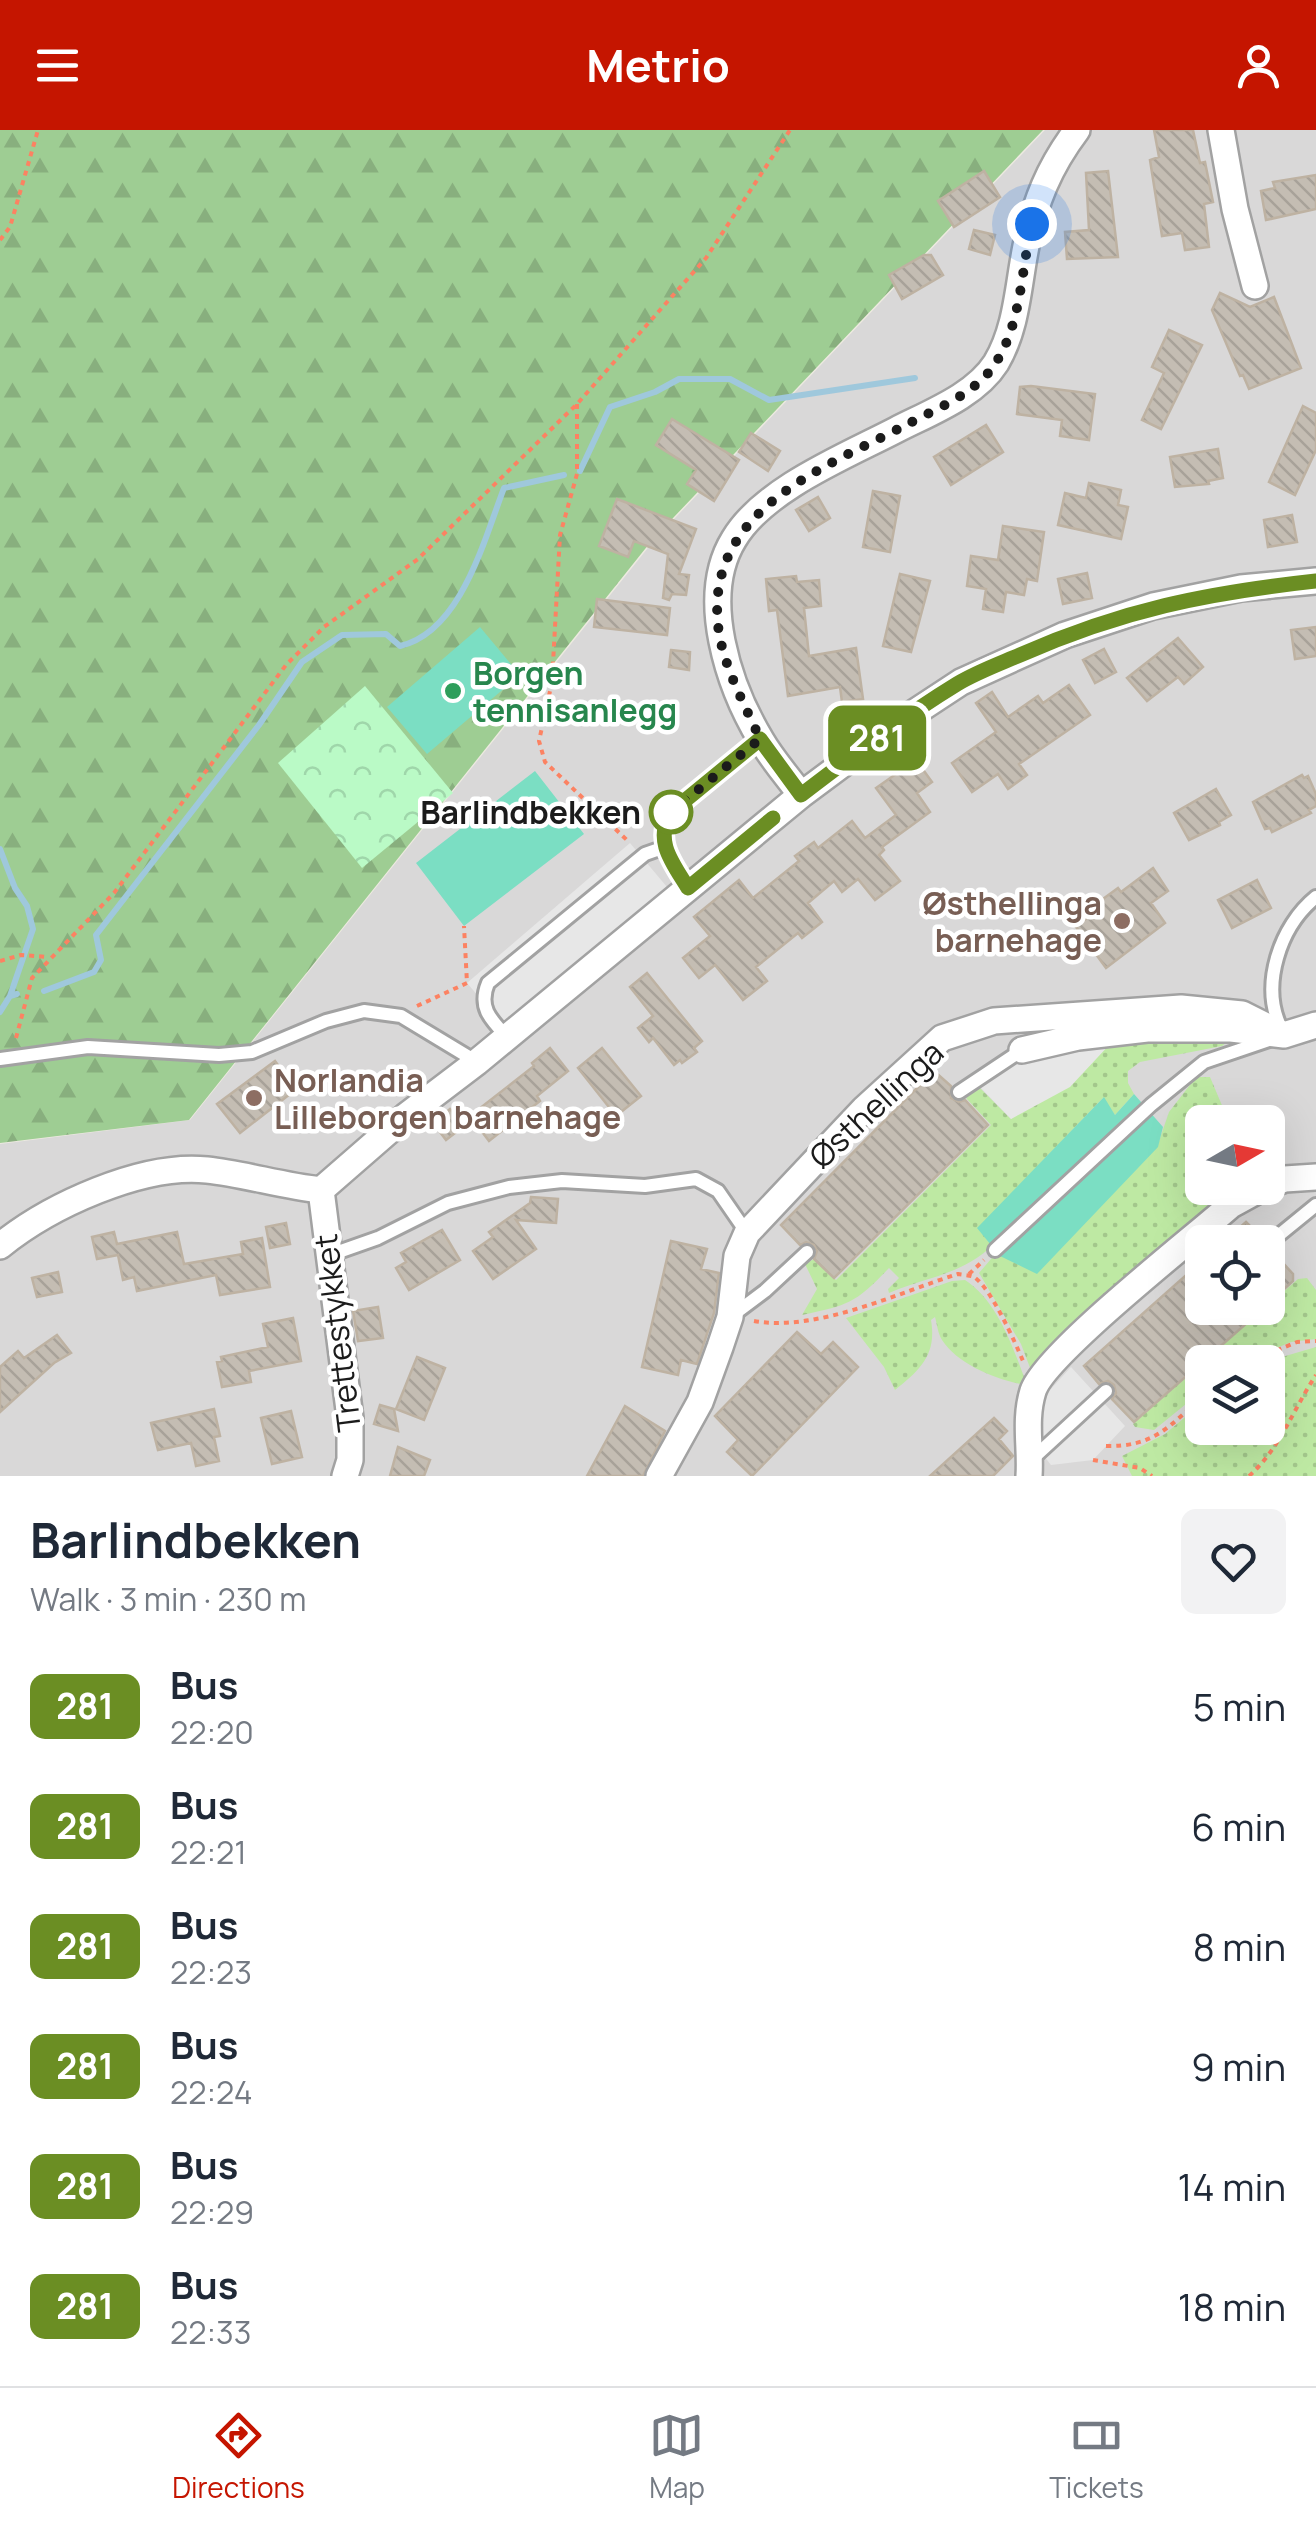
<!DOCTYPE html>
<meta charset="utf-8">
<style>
:root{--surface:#fff;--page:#f2f2f3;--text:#1f2937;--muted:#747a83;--line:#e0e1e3;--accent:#c51500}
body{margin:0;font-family:Manrope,sans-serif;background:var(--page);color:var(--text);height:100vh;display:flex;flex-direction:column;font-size:38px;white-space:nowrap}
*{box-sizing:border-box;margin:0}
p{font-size:32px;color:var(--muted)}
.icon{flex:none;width:55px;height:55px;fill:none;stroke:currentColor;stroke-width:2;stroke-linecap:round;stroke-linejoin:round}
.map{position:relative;height:1346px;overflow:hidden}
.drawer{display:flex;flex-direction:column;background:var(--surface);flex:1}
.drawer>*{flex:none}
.badge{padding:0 20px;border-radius:15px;font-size:35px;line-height:65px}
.needle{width:65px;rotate:81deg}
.fabs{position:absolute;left:1185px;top:975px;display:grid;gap:20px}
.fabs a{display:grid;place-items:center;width:100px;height:100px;border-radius:15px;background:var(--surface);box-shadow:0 10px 40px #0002;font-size:50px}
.you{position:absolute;width:50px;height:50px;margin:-25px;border:8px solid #fff;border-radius:50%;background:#1a73e8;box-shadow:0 0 0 15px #1a73e833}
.map>.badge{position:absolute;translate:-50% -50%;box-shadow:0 0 0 5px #fff}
.round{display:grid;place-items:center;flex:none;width:105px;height:105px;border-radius:15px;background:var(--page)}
.head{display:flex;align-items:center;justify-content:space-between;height:170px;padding:0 30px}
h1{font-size:48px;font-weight:700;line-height:75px}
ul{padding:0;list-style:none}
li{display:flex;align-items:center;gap:30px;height:120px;padding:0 30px}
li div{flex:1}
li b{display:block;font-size:38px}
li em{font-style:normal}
li .badge{min-width:110px;font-weight:700;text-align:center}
header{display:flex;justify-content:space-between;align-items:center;height:130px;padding:0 30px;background:var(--accent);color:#fff;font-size:45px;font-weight:700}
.tabs{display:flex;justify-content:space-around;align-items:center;height:140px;border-top:2px solid var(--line);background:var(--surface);font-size:28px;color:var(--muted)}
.tabs a{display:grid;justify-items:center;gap:5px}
.tabs .selected{color:var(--accent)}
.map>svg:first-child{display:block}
.residential{fill:#d9d8d8;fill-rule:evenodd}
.grass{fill:url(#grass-dots)}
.forest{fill:url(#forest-firs)}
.park{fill:url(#park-crowns)}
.pitch{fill:#7bdec3}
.parking{fill:#e7e7e7}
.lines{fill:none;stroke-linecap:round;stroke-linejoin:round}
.stream{stroke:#9fc8dc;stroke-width:6}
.building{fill:url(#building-back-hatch);stroke:#beb2a2;stroke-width:2.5}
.lane-casing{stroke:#a2a2a2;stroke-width:18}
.street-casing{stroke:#a2a2a2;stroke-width:30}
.path{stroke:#fc8262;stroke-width:4;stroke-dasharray:5 5;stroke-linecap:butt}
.lane{stroke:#fff;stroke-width:12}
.street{stroke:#fff;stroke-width:25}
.line-casing{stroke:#fff;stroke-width:22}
.line{stroke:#6b8e23;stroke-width:15}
.walk{stroke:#1b1b1b;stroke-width:10;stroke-dasharray:0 18}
.leisure-dot{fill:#2e9e5b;stroke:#fff;stroke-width:4}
.stop-dot{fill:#fff;stroke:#6b8e23;stroke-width:5}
.education-dot{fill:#8d6e63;stroke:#fff;stroke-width:4}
.labels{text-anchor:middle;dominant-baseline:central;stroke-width:9;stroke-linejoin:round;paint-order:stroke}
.leisure-label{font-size:32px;font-weight:bold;fill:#27864d;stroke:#fff;text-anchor:start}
.stop-label{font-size:32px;font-weight:bold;fill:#1b1b1b;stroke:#fff;text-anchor:end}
.education-label{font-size:32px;font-weight:bold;fill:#785e54;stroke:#fff;text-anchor:end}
.street-label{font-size:32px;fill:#1b1b1b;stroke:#fff}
</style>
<header><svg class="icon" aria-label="menu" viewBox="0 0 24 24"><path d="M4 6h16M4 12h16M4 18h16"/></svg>Metrio<svg class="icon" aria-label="person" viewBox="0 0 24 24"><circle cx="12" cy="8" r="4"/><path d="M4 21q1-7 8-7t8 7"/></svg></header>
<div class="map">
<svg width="1316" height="1346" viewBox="0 0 1316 1346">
<defs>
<pattern id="grass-dots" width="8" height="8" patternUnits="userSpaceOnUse" patternTransform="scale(2.5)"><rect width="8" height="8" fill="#bee9a3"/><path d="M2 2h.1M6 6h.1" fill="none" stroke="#a3c78c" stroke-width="1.8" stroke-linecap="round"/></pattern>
<pattern id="forest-firs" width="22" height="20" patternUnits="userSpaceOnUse" patternTransform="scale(2.5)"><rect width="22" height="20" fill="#9ecd93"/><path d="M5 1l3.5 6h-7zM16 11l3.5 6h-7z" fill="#88af7e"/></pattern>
<pattern id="park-crowns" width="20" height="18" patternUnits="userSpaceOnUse" patternTransform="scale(2.5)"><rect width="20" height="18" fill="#bafac6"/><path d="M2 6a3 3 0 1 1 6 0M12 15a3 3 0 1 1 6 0" fill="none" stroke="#9fd6aa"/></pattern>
<pattern id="building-back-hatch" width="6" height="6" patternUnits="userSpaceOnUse" patternTransform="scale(2.5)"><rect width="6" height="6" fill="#c4bdb3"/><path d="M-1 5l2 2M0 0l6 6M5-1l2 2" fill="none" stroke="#a8a299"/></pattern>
</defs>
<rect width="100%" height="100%" fill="#edeae0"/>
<!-- residential -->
<path class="residential" d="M1045 0H1316V1346H0V1014L190 990 655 409ZM1202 992H1268V1058H1202ZM1202 1112H1268V1178H1202ZM1202 1232H1268V1298H1202Z"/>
<!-- grass -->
<path class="grass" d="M1115 910H1225L1226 913 1222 916 1140 932 1128 941V953L1134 964 1115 985 1103 968 978 1098 992 1116C961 1145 926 1147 889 1163L888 1159 899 1148 889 1138C856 1173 849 1175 802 1185L817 1159 805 1134 814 1129 836 1150 991 995 966 968 979 957 1011 989Z
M1196 947H1210L1229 992H1202V1058H1240L1082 1198 1062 1204 1054 1219 1032 1243 1021 1214 979 1143 997 1122 1157 1017 1169 982Z
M1307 1148 1316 1160V1209L1291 1212 1243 1232H1203L1298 1149Z
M965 1150C998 1171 1014 1220 1027 1255 999 1251 958 1235 942 1210 938 1204 937 1194 935 1187L931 1190C937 1225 920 1240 895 1260L884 1237 846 1188 952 1151Z
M1316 1217V1346H1132L1122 1326 1165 1304 1202 1273V1298H1268L1265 1232Z
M1202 1233V1261L1154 1300 1135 1297 1133 1294Z"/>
<!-- forest -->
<path class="forest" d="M0 0H1043L653 409 189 990 0 1013Z"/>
<!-- park -->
<path class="park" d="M365 556 453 663 362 738 278 633Z"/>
<!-- pitch -->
<path class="pitch" d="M480 497 520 545 427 624 387 577Z
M535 641 584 704 464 796 416 733Z
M1134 964 1163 997 1158 1017 1037 1144 1000 1126 977 1098 1104 967 1115 985Z"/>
<!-- parking -->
<path class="parking" d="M630 713 667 757 504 896 467 853Z
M1111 913 1070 957 1011 989 977 954 1025 928Z
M1071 1237 1125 1296 1093 1330 1051 1335 1037 1317 1035 1291 1050 1260Z"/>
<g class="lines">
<!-- stream -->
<path class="stream" d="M580 341 610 277 655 262 679 249H730L769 270 915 248
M0 719 15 758 27 776 33 799 10 866
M44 861 94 842 101 830 96 805 259 595 302 532 342 505 386 504 400 516C461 502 484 410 504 358L564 345
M0 882 10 866 17 864"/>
</g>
<!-- building -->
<path class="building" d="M1154 0H1193L1200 33 1205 32 1213 72 1204 74 1209 117 1185 120 1182 103 1162 106 1150 30 1159 27Z
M984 41 1000 67 954 97 938 71Z
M1108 41 1118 127 1067 129 1065 102 1089 100 1086 43Z
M1316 45V79L1266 90 1261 61 1275 58 1273 52Z
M974 100 995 105 990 125 969 119Z
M924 125H931L943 145 902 169 889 145Z
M1220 163 1250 177 1274 167 1301 238 1249 259 1243 245 1240 246 1212 180Z
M1169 200 1202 215 1161 299 1142 290 1164 243 1152 237Z
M1031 256 1095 264 1089 310 1060 306 1062 290 1017 284 1020 257Z
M1303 276 1316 283V320L1295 365 1269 352Z
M672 289 739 330 714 371 687 354 696 340 656 315Z
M986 295 1003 322 951 355 934 327Z
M751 303 780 321 768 341 739 322Z
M1218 319 1223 348 1208 351 1209 354 1175 357 1170 327Z
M1089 353 1121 360 1118 375 1128 377 1121 409 1058 395 1065 363 1086 368Z
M873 361 900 366 890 422 863 417Z
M818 367 830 388 809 401 796 380Z
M617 369 696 399 679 444 689 445 686 465 672 464 669 470 663 468 668 424 634 411 628 427 599 416Z
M1292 385 1297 412 1268 417 1264 390Z
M1003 396 1044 402 1037 451 1027 449 1024 465 1006 462 1003 482 983 479 986 459 967 456 971 426 998 430Z
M1087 443 1092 468 1063 474 1058 449Z
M900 444 930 451 911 522 883 516Z
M796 446 797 452 819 450 821 476 804 478 809 526 856 518 863 569 842 572 840 557 788 566 777 480 769 481 766 449Z
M597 469 670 478 667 505 594 497Z
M1316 497V526L1295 529 1291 500Z
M1178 508 1203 537 1184 554 1178 547 1147 571 1127 548Z
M1104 519 1116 542 1095 553 1083 530Z
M671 520 690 522 689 540 669 537Z
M1069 555 1090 585 1019 634 1027 645 1008 659 998 644 972 662 952 633 996 602 976 573 992 562 1008 587 1038 566 1043 573Z
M916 630 932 652 917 663 930 682 882 717 884 720 879 725 900 751 875 770 858 749 842 762 834 751 808 773 822 792 802 808 798 803 756 837 767 851 743 870 715 835 699 848 683 828 710 806 694 787 739 750 753 768 799 731 795 726 814 712 818 718 852 691 865 708 896 685 876 658Z
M1302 645 1304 648 1308 646 1316 664V676L1309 680 1311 683 1272 702 1270 698 1265 699 1253 672Z
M1216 659 1231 685 1219 692 1220 695 1189 710 1174 683Z
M1153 738 1168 761 1151 773 1165 793 1106 838 1076 797 1088 787 1085 782 1118 758 1121 762Z
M1257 750 1271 778 1232 798 1218 770Z
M647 843 702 911 694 918 697 922 682 933 680 930 674 935 653 908 649 912 638 898 653 886 630 857Z
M550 918 568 941 537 966 540 971 489 1011 470 986 534 936 532 933Z
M602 918 641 966 616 986 578 938Z
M275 931 286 946 280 951 290 964 240 1003 217 974Z
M934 941 951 956V968L959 972 965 970 988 995 834 1148 814 1129 817 1121 814 1115 806 1112 800 1115 781 1095Z
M450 979 464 996 446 1010 433 993Z
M531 1067 558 1069 556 1093 516 1090 536 1119 493 1149 473 1121 493 1107 489 1102 530 1073Z
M1246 1092 1261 1107 1258 1112H1223Z
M286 1093 290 1114 270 1118 266 1097Z
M442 1100 460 1130 409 1160 396 1138 406 1132 401 1123Z
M114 1102 117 1114 177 1102 184 1134 243 1124 241 1112 262 1108 270 1157 220 1165 216 1145 137 1161 134 1147 123 1150 118 1125 97 1129 92 1107Z
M671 1111 707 1119 701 1139 719 1143 714 1183 697 1234 681 1230 678 1245 642 1237Z
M1273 1122 1293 1144V1151L1268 1174V1124Z
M1202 1131V1178H1264L1134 1292 1112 1269 1116 1263 1114 1255 1108 1251 1099 1254 1084 1236Z
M58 1142 62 1162 37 1167 32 1148Z
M378 1177 383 1208 358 1211 353 1181Z
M293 1188 301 1231 249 1241 251 1252 222 1257 217 1232 222 1231 221 1227 268 1217 263 1194Z
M797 1202 821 1224 833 1212 858 1237 752 1346 727 1322 738 1310 715 1286Z
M57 1205 71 1223 54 1233 0 1282V1237L18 1221 24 1228Z
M417 1227 445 1238 424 1290 396 1279Z
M380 1275 394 1279 398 1301 374 1294Z
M625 1276 665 1301 643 1346H587Z
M214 1279 220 1306 214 1307 219 1331 196 1336 191 1313 158 1320 151 1293Z
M291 1281 302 1327 272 1334 261 1288Z
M994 1288 1007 1301 999 1309 1013 1326 993 1346H930Z
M398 1317 430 1330 424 1346H390Z"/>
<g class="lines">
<defs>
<path id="lane" d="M688 758C672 732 653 711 671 682L760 609
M1281 898C1260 855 1280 796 1316 767
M507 907C490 889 478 877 488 853L645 724 665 717
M0 929 88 917 219 925 252 922 326 891 364 881 401 886 477 932
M959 962 1022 920
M1268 1114 1316 1075
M995 1120 1151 975 1204 932 1272 909
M327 1126 378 1108 448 1073 509 1057 562 1051 645 1056 696 1049 718 1061 747 1103
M733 1185 765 1161 807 1122
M1030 1331 1106 1261"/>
<path id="street" d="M1221 0 1235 79 1255 156
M801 665C788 647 772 629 761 610 729 557 698 467 734 409 764 359 846 326 896 300 929 283 975 266 996 233 1017 198 1018 156 1026 116 1035 72 1049 37 1077 0
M1022 920 1078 907 1147 899H1231L1284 905 1316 895
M1268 1055 1285 1049 1316 1047
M321 1060 350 1288V1330L345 1346
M0 1116C49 1076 142 1033 207 1040 245 1044 282 1056 321 1060L406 986 477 932 801 665 891 598 961 552 1065 505 1153 476 1241 458 1316 451
M659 1346 700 1272 720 1217 730 1187 737 1126 747 1103 864 979 942 908 994 891 1181 878 1242 884 1284 905
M1029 1346C1031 1317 1024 1290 1033 1261 1045 1224 1194 1108 1231 1075L1262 1058"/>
</defs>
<!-- lane casing -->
<use href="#lane" class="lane-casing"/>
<!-- street casing -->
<use href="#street" class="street-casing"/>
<!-- path -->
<path class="path" d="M0 110 10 97 38 0
M577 274V344L560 405 552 552 539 611 545 632 629 712
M0 831 21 825 49 827
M417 876 467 853 464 796
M16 908 32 848 114 763 286 535 324 497 418 429 577 274 706 128 790 0
M969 1144 984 1130
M754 1191C818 1202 897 1163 958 1144 962 1145 970 1145 974 1147 991 1158 1015 1212 1023 1231
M1249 1232 1297 1212 1316 1211
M1106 1316C1153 1317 1169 1297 1202 1267
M1093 1330 1140 1338 1152 1346
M1249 1346C1279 1320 1294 1278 1316 1245"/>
<!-- lane -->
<use href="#lane" class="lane"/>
<!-- street -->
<use href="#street" class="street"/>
</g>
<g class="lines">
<defs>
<path id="line" d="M773 688 688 758C672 732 654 711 671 682L760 609 801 665C852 626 903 587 957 554 977 542 999 534 1020 525 1122 480 1206 463 1316 451"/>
</defs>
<!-- line casing -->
<use href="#line" class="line-casing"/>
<!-- line -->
<use href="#line" class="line"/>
<!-- walk -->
<path class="walk" d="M671 682 760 609C744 573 722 534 718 495 706 379 824 338 908 294 938 278 976 263 995 234 1022 193 1021 139 1032 94"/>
</g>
<!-- markers -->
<circle class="leisure-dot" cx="453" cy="561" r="10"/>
<circle class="stop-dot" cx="671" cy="682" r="20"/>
<g class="education-dot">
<circle cx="1122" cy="791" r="10"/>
<circle cx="254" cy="968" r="10"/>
</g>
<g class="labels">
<!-- leisure labels -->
<g class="leisure-label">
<text x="473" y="543">Borgen<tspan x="473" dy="37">tennisanlegg</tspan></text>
</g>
<!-- stop labels -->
<g class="stop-label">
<text x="641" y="682">Barlindbekken</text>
</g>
<!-- education labels -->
<g class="education-label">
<text x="1102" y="773">Østhellinga<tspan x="1102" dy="37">barnehage</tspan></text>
<text x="274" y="950" text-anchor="start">Norlandia<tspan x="274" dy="37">Lilleborgen barnehage</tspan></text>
</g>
<!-- street labels -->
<g class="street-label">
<text transform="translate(876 974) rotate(-43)">Østhellinga</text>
<text transform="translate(337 1203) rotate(-97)">Trettestykket</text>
</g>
</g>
</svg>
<div class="fabs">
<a><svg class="needle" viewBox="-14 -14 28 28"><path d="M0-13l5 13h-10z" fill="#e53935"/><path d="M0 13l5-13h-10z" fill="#747a83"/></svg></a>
<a><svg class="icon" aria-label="locate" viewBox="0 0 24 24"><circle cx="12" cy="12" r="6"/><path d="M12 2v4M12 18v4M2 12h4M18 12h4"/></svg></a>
<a><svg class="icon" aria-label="layers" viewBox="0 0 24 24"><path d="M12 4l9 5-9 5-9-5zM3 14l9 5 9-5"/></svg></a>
</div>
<div class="you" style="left:1032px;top:94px"></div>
<b class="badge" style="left:877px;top:608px;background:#6b8e23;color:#fff">281</b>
</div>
<section class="drawer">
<div class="head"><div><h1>Barlindbekken</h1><p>Walk · 3 min · 230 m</p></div><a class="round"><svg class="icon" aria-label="heart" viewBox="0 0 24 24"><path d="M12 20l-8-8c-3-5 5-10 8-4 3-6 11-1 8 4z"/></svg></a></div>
<ul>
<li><span class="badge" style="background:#6b8e23;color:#fff">281</span><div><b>Bus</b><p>22:20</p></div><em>5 min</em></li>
<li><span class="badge" style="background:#6b8e23;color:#fff">281</span><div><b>Bus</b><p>22:21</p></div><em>6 min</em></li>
<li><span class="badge" style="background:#6b8e23;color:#fff">281</span><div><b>Bus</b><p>22:23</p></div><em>8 min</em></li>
<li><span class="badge" style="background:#6b8e23;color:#fff">281</span><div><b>Bus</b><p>22:24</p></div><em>9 min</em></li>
<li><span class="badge" style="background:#6b8e23;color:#fff">281</span><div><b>Bus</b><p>22:29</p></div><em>14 min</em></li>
<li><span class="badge" style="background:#6b8e23;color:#fff">281</span><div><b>Bus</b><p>22:33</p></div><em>18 min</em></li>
</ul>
</section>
<nav class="tabs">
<a class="selected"><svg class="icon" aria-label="directions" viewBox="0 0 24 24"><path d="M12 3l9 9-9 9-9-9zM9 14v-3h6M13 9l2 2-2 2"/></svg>Directions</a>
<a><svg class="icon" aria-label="map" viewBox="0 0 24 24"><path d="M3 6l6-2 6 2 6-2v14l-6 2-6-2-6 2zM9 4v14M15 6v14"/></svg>Map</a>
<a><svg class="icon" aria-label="tickets" viewBox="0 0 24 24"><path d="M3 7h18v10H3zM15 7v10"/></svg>Tickets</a>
</nav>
